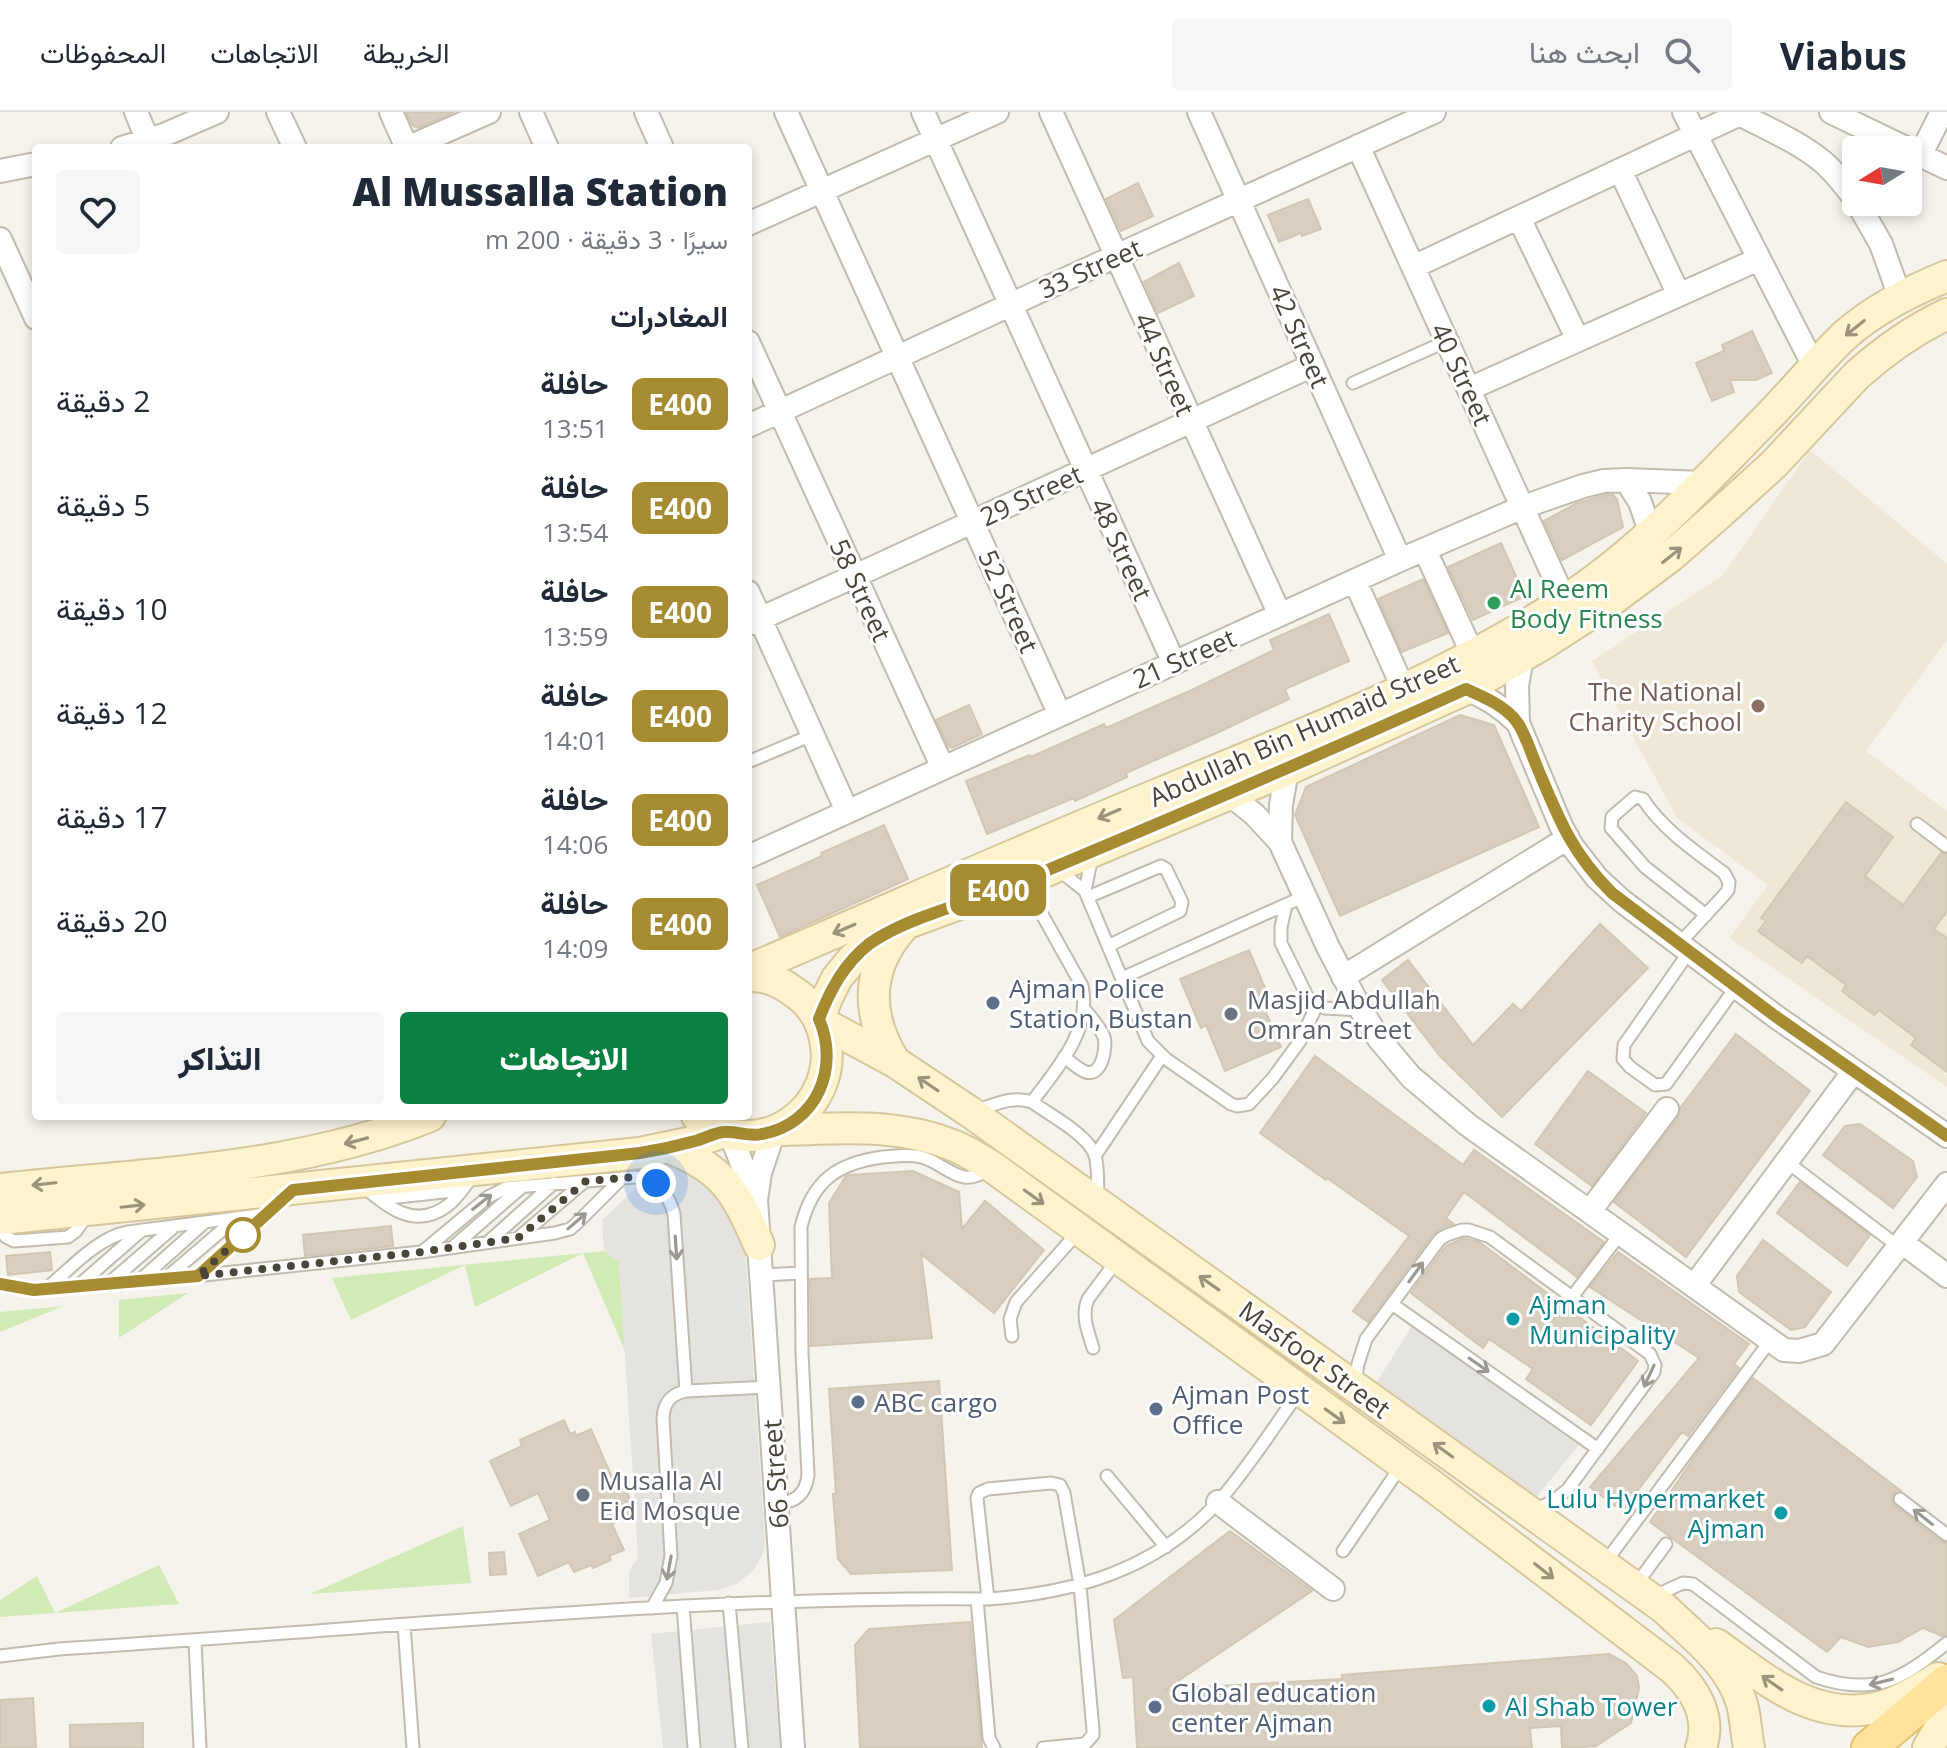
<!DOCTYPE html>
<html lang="ar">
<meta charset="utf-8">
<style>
:root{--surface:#fff;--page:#f6f6f7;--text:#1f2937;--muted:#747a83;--line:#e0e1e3;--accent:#0b8043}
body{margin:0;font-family:"Open Sans",Vazirmatn,sans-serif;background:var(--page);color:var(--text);direction:rtl;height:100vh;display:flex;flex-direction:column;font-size:30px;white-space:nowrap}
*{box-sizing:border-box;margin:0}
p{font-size:26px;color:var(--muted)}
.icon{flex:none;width:44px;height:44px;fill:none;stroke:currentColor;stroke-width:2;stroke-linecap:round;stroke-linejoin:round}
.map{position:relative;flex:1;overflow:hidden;direction:ltr}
.panel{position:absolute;left:32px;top:32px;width:720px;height:976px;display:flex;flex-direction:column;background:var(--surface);border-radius:8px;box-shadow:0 4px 12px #0003;direction:rtl}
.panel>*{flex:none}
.badge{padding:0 16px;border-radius:12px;font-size:28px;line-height:52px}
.needle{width:52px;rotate:259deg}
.controls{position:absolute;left:1842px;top:24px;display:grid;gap:16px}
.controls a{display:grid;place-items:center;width:80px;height:80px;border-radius:8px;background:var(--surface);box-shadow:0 4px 12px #0003;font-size:40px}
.you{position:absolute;width:40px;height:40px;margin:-20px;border:6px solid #fff;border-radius:50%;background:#1a73e8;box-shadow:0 0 0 12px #1a73e833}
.map>.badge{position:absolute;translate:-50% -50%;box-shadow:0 0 0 4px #fff}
h2{padding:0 24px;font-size:30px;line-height:72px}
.round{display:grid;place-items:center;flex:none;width:84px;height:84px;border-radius:8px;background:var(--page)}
.headline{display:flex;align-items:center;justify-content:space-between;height:136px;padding:0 24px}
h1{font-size:38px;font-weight:800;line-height:60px}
.button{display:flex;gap:16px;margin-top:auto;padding:16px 24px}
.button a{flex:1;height:92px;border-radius:8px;background:var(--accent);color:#fff;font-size:32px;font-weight:800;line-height:92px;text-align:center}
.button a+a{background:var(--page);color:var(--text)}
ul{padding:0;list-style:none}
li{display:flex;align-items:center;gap:24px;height:104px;padding:0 24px}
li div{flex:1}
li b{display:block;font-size:30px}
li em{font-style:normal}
li .badge{min-width:88px;font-weight:700;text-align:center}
header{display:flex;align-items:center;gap:48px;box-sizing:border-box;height:112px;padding:0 40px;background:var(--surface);border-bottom:2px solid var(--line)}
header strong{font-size:38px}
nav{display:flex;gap:44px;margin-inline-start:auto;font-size:28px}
.search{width:560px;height:72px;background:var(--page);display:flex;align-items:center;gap:20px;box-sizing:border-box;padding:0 28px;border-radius:8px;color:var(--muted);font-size:30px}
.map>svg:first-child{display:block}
.education{fill:#efe8d6}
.green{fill:#d2eab5}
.parking{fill:#e5e3e0}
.building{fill:#d8cfc1;stroke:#d3c7b4;stroke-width:2}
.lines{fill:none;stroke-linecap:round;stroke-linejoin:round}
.lane-casing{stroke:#c2bbae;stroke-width:15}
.street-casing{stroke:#c2bbae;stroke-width:26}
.secondary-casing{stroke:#d6c79b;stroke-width:34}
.primary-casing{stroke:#e6c16a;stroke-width:38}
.lane{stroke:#fff;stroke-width:11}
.street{stroke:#fff;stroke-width:22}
.secondary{stroke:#fff3cd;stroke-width:30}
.primary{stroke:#ffe39c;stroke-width:34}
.oneway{stroke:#9c937c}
.oneway2{stroke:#9c9892}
.line-casing{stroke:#fff;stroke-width:18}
.line{stroke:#a78b30;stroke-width:12}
.walk{stroke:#4b4439;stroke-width:8;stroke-dasharray:0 14.4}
.leisure-dot{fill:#2e9e5b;stroke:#fff;stroke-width:3}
.education-dot{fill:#8d6e63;stroke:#fff;stroke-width:3}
.service-dot{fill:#5c6f8a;stroke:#fff;stroke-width:3}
.worship-dot{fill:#6b7280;stroke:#fff;stroke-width:3}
.stop-dot{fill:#fff;stroke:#a78b30;stroke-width:4}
.culture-dot{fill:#0f9aa8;stroke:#fff;stroke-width:3}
.labels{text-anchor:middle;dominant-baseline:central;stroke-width:6;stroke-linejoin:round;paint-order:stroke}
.street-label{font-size:26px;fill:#4b4439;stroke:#fff}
.leisure-label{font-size:26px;fill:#27864d;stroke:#fff;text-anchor:start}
.education-label{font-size:26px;fill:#785e54;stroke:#fff;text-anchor:end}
.service-label{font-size:26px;fill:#4e5e75;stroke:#fff;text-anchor:start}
.worship-label{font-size:26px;fill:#5b616d;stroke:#fff;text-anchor:start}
.culture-label{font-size:26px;fill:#0d838f;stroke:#fff;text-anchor:start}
</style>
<header>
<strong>Viabus</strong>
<div class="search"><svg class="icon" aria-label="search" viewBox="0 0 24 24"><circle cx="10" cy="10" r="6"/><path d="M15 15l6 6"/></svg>ابحث هنا</div>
<nav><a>الخريطة</a><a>الاتجاهات</a><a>المحفوظات</a></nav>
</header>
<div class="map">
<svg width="1947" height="1636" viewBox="0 0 1947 1636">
<rect width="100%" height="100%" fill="#f6f3ec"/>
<!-- education -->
<path class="education" d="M1810 338 1947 452V528L1866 639 1947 699V975L1729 826 1768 773 1677 706 1592 549 1723 463Z"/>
<!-- green -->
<path class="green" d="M604 1139 619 1150 625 1239 583 1141 475 1195 465 1153 351 1208 332 1166Z
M188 1181 119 1226V1188Z
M63 1194 0 1220V1200Z
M463 1414 471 1471 310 1482Z
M159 1453 179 1492 0 1505V1488L37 1464 55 1501Z"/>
<!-- parking -->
<path class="parking" d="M667 1047 703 1058 744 1118 765 1429 764 1440 753 1459 737 1472 718 1478 629 1486V1459L638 1445 619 1150 604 1139 602 1108Z
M1414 1211 1579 1333 1534 1388 1375 1273Z
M770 1510 780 1636H663L651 1522Z"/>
<!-- building -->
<path class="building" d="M406 0H454L418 16 413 14Z
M1138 71 1153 104 1121 119 1106 87Z
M1308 87 1321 117 1302 124 1301 121 1279 130 1268 103Z
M1179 151 1194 184 1158 201 1144 170Z
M1752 219 1772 261 1756 268H1730L1734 280 1712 289 1696 251 1724 239 1722 233Z
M1606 383H1613L1617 387 1623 415 1562 448 1544 409 1577 391Z
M1501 431 1525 484 1473 508 1448 455Z
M1423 467 1448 521 1402 540 1378 487Z
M1329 502 1349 549 1285 577 1289 587 1219 620 1126 661 1127 665 1075 689 1074 686 987 722 966 669 1030 643 1031 645 1104 612 1106 616 1194 577 1274 538 1270 528Z
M969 593 982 622 952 636 949 635 936 608Z
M1460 603 1494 613 1539 715 1340 804 1295 703 1306 675Z
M1846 690 1893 725 1865 764 1903 793 1941 741 1947 742V799L1934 817 1947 826V960L1911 933 1916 926 1879 898 1874 903 1842 879 1846 873 1807 844 1802 851 1758 819 1766 809 1761 806Z
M884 713 908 767 780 825 757 773 822 744 821 741Z
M1600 812 1648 856 1502 1005 1439 943 1382 868 1408 848 1473 933 1513 892 1521 899Z
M1249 838 1270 888 1262 891 1281 935 1225 959 1206 913 1201 916 1180 867Z
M1736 922 1810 979 1686 1145 1614 1090 1678 1005 1681 995Z
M1315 944 1463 1053 1474 1038 1604 1130 1577 1165 1464 1080 1446 1106 1454 1112 1443 1115 1433 1122 1368 1210 1353 1199 1409 1124 1327 1066 1326 1068 1260 1021Z
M1588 959 1646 1001 1592 1074 1535 1032Z
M1860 1012 1913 1049 1917 1065 1893 1096 1823 1043 1845 1014Z
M913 1059 959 1080 962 1117 985 1089 1044 1138 994 1201 921 1142 932 1226 811 1234 810 1167 832 1166 829 1091 846 1064 849 1063Z
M1800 1070 1870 1123 1847 1154 1777 1101Z
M391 1114 393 1134 305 1144 303 1123Z
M1463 1126 1479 1130 1638 1249 1591 1313 1526 1267 1533 1257 1489 1227 1483 1236 1411 1181 1446 1134Z
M1763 1128 1831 1180 1805 1215 1791 1218 1739 1180 1737 1164Z
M50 1140 52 1158 8 1163 6 1144Z
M1618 1140 1749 1232 1734 1252 1739 1256 1688 1324 1682 1320 1622 1399 1590 1375 1699 1246 1590 1175Z
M1753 1266 1901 1379 1893 1382 1892 1390 1894 1393 1942 1430 1947 1431V1523L1942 1524 1923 1516 1898 1530 1868 1535 1841 1525 1827 1540 1650 1410 1702 1334Z
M939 1269 952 1458 851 1462 838 1447 833 1382H836L829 1277Z
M564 1308 570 1322 575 1320 576 1324 591 1317 614 1370 621 1366 634 1396 628 1398 631 1403 612 1412 624 1438 609 1444 611 1448 593 1456 591 1453 574 1460 569 1450 538 1464 519 1422 550 1408 538 1381 511 1394 490 1349 522 1334 520 1328Z
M1230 1419 1312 1479 1166 1577 1342 1567V1563L1609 1542 1626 1551 1637 1564 1639 1576 1631 1611 1596 1634 1569 1636H1562L1561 1614 1530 1616 1532 1636H1137L1133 1565 1123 1566 1114 1508Z
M504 1440 506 1462 490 1463 489 1441Z
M970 1510 982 1636H860L855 1533 869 1517Z
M33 1586 36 1636H0V1588Z
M143 1611V1636H70V1613Z"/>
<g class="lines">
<defs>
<path id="lane" d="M1353 271 1447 229
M748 650 812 623
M1917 712 1946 734
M1060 759 1085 779 1148 929 1166 947 1231 992 1237 994 1249 992 1273 966 1300 929 1317 893
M1027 768 1039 797 1082 874C1092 919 1057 956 1032 990
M1085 779 1092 744
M1088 785 1161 754 1166 757 1182 790 1180 799 1108 834
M1286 793 1281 815V831L1309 888 1324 896 1361 898
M1679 832 1725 782 1728 778 1729 770 1724 761C1695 739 1663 718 1643 687L1635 685 1612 705 1611 716 1645 755 1706 803
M1689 840 1624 933 1623 947 1630 955 1655 973 1666 972 1736 875
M1122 866 1305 784
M1064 945C1070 949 1079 958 1086 960 1102 965 1107 935 1104 925 1100 915 1092 906 1085 898
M975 999C994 993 1013 983 1032 990 1050 1003 1088 1023 1095 1043 1099 1057 1097 1073 1098 1088
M1095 1044 1162 944
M1787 1050 1899 1135
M363 1074C387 1095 415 1118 447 1094 457 1087 464 1075 472 1065
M379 1087 462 1078
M0 1117 6 1125 14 1129 68 1125 76 1119 88 1102
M518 1126 584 1070
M488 1130 554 1071
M453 1135 523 1074
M422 1140 488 1085 506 1076 635 1065C657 1068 668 1080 674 1102L686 1279
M761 1163 801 1161
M198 1164 286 1084
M165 1167 234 1108
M139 1169 204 1111
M109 1171 175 1114
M0 1172 34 1178 177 1166 421 1140 555 1121 570 1117 576 1112 622 1066
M78 1174 142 1118
M46 1177C69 1158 98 1125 128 1120L266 1102
M1572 1185 1621 1121
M1392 1192 1598 1337
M1012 1224 1010 1207 1016 1190 1079 1119
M1093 1236C1088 1219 1081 1204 1088 1187L1118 1147
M1355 1271 1358 1252 1366 1227 1440 1127 1447 1123 1462 1118H1469L1490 1125 1650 1242 1655 1253 1654 1260 1568 1377 1555 1388 1533 1399
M1107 1364 1166 1435
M1900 1387 1947 1423
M777 1391C795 1391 806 1382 808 1363L802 1241 801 1115C812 1069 837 1051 883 1045 896 1044 908 1042 921 1045 946 1051 961 1079 988 1057
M1343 1439 1401 1354
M1604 1452 1770 1229
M1635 1474 1666 1432
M1652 1485 1683 1471 1693 1472 1816 1565C1875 1585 1902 1567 1947 1531
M977 1487 989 1626 994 1636
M988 1487 977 1386 979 1381 988 1377 1051 1371 1060 1373 1064 1381 1080 1473 1093 1618V1623L1085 1632 1043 1636
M729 1491 742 1636
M683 1494 694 1636
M652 1496 666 1471 671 1444 663 1306C664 1290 671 1282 686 1279L768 1275
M404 1513 413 1636
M195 1529 200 1636
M0 1544 59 1537C368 1518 678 1484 988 1487 1076 1481 1157 1457 1219 1389 1249 1355 1273 1316 1299 1280"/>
<path id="street" d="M136 0 151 36
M278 0 295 36
M391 0 407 36
M531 0 547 36
M646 0 662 36
M786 0 1060 603
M923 0 1174 551
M1051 0 1280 503
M1199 0 1400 448
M1684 0 1815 256
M1736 0C1765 16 1798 29 1823 50 1836 61 1846 75 1856 88
M1831 0 1947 56
M1358 34 1565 489
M122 36 164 23 217 0
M407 36 489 0
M1920 44 1942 0
M1620 58 1679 183
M0 59 36 52
M1857 90 1881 132 1900 185
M1519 106 1578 228
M748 112 997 0
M0 127 36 206
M1413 155 1740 2
M748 230 943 656
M1469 277 1759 147
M748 314 1116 144 1434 0
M1626 368 1640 390 1651 422
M1425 438 1473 543
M1355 469 1404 578
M748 480 847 699
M748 512 855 464 1313 253
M1522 545 1517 574 1518 611 1561 714 1572 734 1597 766 1622 789 1775 904 1947 1024
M1466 577C1487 585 1502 595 1518 611
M1229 682 1255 703 1280 730 1328 835 1361 898 1379 927 1411 965 1468 1013 1784 1238 1799 1239 1823 1232 1947 1072
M1280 730 1281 693 1287 658
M748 745 1400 448 1523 395 1583 374 1604 369 1626 368 1703 371
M1343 865 1568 726
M774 1019 760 1061 756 1088 793 1636
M730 1021 754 1083
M1590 1099 1667 997
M1903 1131 1947 1164
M1694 1174 1854 959
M1218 1390 1333 1477"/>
<path id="secondary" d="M748 858C884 800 1019 739 1156 683 1295 625 1437 572 1563 490 1642 439 1706 368 1772 301 1796 276 1819 248 1844 224 1874 197 1910 179 1947 164
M819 907 827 886 837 866 851 849 867 834 886 821 905 812 1027 767 1287 658 1466 577 1545 531 1612 488 1671 444 1719 402 1774 352 1857 263C1885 238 1913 218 1947 202
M821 910 895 950 970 1000 1664 1496C1694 1525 1730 1551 1742 1592 1746 1607 1746 1622 1749 1636
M895 950C866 904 865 858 902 816
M697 1004C757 1058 846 994 823 919 818 903 808 889 794 880 781 870 765 863 748 864
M778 1018C838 1017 895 1010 952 1033 966 1038 979 1047 991 1054L1430 1372 1672 1556C1694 1576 1712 1604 1701 1636
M669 1036C724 1056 737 1082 759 1133
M0 1077C144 1061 294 1059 430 1004
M0 1107 640 1041 697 1029 724 1020
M1716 1532C1767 1568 1816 1613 1883 1594 1903 1588 1921 1576 1938 1566
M1928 1636 1947 1603"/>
<path id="primary" d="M1869 1636 1947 1570"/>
</defs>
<!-- lane casing -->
<use href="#lane" class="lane-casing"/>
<!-- street casing -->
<use href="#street" class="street-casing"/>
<!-- secondary casing -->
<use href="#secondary" class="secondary-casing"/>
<!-- primary casing -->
<use href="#primary" class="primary-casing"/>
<!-- lane -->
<use href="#lane" class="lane"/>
<!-- street -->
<use href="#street" class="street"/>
<!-- secondary -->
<use href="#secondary" class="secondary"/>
<!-- primary -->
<use href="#primary" class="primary"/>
</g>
<!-- one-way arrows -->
<defs><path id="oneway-shaft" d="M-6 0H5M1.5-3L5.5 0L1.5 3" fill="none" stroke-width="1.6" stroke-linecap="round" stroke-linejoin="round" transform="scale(2)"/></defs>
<g class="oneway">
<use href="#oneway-shaft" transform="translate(1855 216) rotate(141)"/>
<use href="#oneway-shaft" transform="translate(1672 443) rotate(-39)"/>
<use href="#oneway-shaft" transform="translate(1109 702) rotate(157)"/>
<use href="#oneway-shaft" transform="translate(844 817) rotate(157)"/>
<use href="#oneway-shaft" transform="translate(928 972) rotate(-146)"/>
<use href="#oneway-shaft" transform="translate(356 1029) rotate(165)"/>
<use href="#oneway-shaft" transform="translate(44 1072) rotate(174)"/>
<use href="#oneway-shaft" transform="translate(1034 1085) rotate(36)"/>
<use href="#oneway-shaft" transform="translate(133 1094) rotate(-6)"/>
<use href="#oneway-shaft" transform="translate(1209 1171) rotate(-145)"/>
<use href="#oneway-shaft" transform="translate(1335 1304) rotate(36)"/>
<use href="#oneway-shaft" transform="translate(1443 1338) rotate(-144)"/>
<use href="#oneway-shaft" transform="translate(1544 1459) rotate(38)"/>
<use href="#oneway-shaft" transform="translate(1772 1571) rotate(-145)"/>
</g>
<g class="oneway2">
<use href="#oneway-shaft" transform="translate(482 1090) rotate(-38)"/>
<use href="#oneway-shaft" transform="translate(577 1109) rotate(-41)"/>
<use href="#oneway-shaft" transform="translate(676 1136) rotate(86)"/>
<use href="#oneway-shaft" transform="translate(1416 1160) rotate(-54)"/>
<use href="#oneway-shaft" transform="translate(1479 1253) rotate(35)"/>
<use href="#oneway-shaft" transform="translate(1649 1264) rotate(115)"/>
<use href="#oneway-shaft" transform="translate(1923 1405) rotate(-142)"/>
<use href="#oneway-shaft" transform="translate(669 1456) rotate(100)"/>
<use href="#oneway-shaft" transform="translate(1881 1570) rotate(166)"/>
</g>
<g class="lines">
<defs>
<path id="line" d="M0 1172 34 1178 198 1164 293 1078 640 1041C659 1038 677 1034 695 1029 704 1027 715 1020 725 1020 737 1019 748 1025 762 1022 817 1012 840 956 819 907 830 878 844 852 869 832 889 818 911 809 934 801 967 789 1000 779 1031 765 1177 704 1322 642 1466 577 1484 585 1505 594 1517 610 1526 623 1531 641 1537 655 1559 707 1571 740 1612 781L1775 904 1947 1024"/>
</defs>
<!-- line casing -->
<use href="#line" class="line-casing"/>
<!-- line -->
<use href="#line" class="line"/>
<!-- walk -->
<path class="walk" d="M243 1123 250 1117 198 1164 421 1140 518 1126 586 1069 635 1065 646 1066 656 1071"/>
</g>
<!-- markers -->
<circle class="leisure-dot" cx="1494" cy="491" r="8"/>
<circle class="education-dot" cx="1758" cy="594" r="8"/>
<g class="service-dot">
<circle cx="993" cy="891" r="8"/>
<circle cx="858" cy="1290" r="8"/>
<circle cx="1156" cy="1297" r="8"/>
<circle cx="1155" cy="1595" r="8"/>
</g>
<g class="worship-dot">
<circle cx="1231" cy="902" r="8"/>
<circle cx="583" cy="1383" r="8"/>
</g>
<circle class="stop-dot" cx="243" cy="1123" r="16"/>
<g class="culture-dot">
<circle cx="1513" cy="1207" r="8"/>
<circle cx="1781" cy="1401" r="8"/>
<circle cx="1489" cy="1594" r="8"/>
</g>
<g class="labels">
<!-- street labels -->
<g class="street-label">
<text transform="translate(1090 156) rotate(-24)">33 Street</text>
<text transform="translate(1300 224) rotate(66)">42 Street</text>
<text transform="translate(1165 252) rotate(66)">44 Street</text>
<text transform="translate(1462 262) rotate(65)">40 Street</text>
<text transform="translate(1031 383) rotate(-25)">29 Street</text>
<text transform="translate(1122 437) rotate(65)">48 Street</text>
<text transform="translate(861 478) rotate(65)">58 Street</text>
<text transform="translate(1009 489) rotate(66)">52 Street</text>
<text transform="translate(1184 546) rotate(-24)">21 Street</text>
<text transform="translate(1304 618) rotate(-24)">Abdullah Bin Humaid Street</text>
<text transform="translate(1315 1247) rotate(36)">Masfoot Street</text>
<text transform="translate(775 1362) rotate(-94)">66 Street</text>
</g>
<!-- leisure labels -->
<g class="leisure-label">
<text x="1510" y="476">Al Reem<tspan x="1510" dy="30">Body Fitness</tspan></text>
</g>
<!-- education labels -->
<g class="education-label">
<text x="1742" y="579">The National<tspan x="1742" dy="30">Charity School</tspan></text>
</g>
<!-- service labels -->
<g class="service-label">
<text x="1009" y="876">Ajman Police<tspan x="1009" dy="30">Station, Bustan</tspan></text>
<text x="1172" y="1282">Ajman Post<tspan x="1172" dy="30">Office</tspan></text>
<text x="874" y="1290">ABC cargo</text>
<text x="1171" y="1580">Global education<tspan x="1171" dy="30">center Ajman</tspan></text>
</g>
<!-- worship labels -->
<g class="worship-label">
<text x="1247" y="887">Masjid Abdullah<tspan x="1247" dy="30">Omran Street</tspan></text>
<text x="599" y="1368">Musalla Al<tspan x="599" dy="30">Eid Mosque</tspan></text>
</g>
<!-- culture labels -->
<g class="culture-label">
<text x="1529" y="1192">Ajman<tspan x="1529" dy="30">Municipality</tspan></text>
<text x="1765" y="1386" text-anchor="end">Lulu Hypermarket<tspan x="1765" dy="30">Ajman</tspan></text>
<text x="1505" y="1594">Al Shab Tower</text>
</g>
</g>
</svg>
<div class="controls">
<a><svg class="needle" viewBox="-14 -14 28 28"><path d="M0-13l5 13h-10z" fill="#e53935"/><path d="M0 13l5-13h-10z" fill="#747a83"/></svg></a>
</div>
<div class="you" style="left:656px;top:1071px"></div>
<b class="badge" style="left:998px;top:778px;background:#a78b30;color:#fff">E400</b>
<section class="panel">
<div class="headline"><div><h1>Al Mussalla Station</h1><p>سيرًا · 3 دقيقة · 200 m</p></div><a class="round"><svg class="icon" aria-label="heart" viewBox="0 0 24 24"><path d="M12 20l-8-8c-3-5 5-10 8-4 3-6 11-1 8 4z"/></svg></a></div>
<h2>المغادرات</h2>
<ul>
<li><span class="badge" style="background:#a78b30;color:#fff">E400</span><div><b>حافلة</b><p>13:51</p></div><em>2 دقيقة</em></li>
<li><span class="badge" style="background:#a78b30;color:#fff">E400</span><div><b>حافلة</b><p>13:54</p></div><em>5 دقيقة</em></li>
<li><span class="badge" style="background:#a78b30;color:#fff">E400</span><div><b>حافلة</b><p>13:59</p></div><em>10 دقيقة</em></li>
<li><span class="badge" style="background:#a78b30;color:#fff">E400</span><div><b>حافلة</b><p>14:01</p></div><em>12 دقيقة</em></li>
<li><span class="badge" style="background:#a78b30;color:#fff">E400</span><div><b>حافلة</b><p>14:06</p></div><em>17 دقيقة</em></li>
<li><span class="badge" style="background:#a78b30;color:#fff">E400</span><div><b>حافلة</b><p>14:09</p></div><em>20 دقيقة</em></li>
</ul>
<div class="button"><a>الاتجاهات</a><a>التذاكر</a></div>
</section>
</div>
